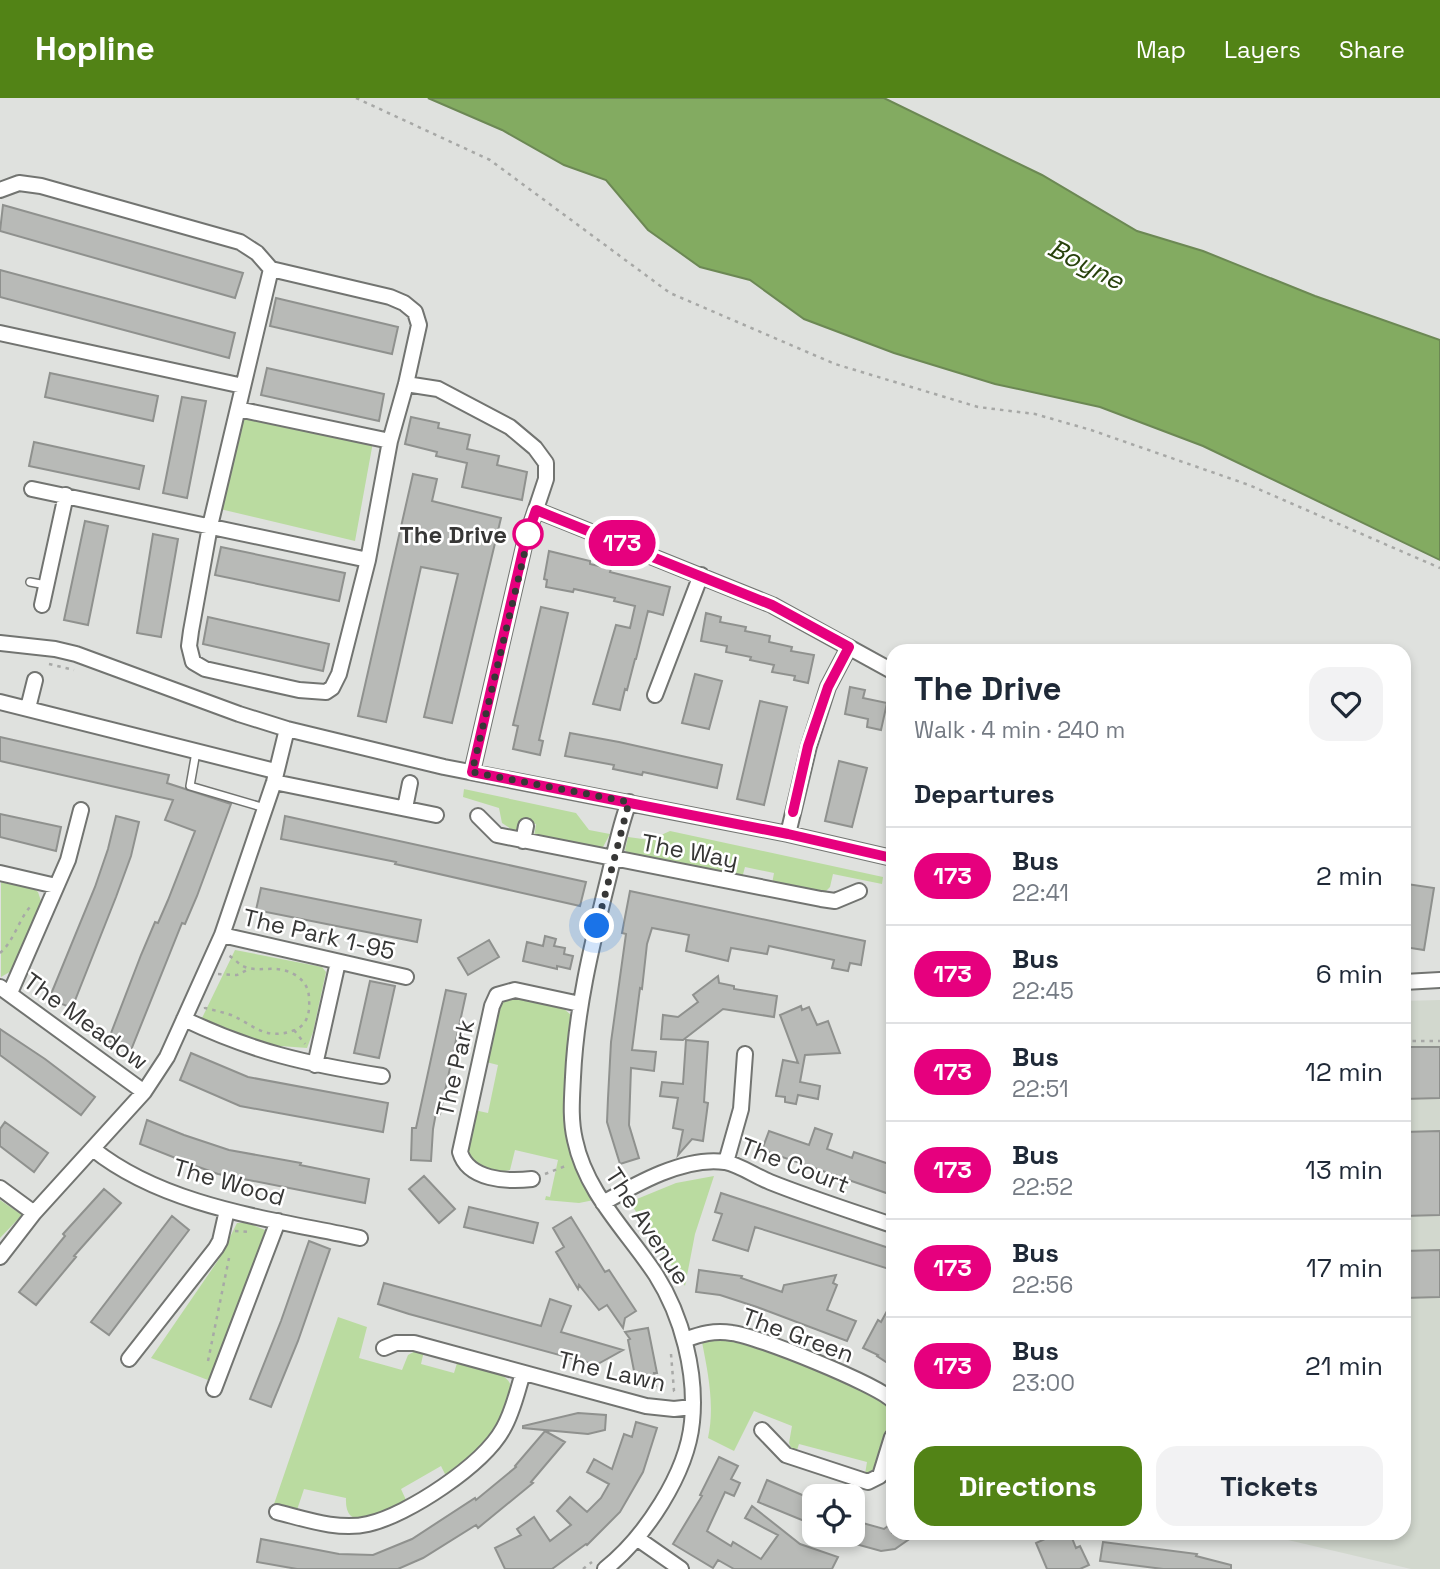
<!DOCTYPE html>
<meta charset="utf-8">
<style>
:root{--surface:#fff;--page:#f2f2f3;--text:#1f2937;--muted:#747a83;--line:#e0e1e3;--accent:#528316}
body{margin:0;font-family:"Space Grotesk",sans-serif;background:var(--page);color:var(--text);height:100vh;display:flex;flex-direction:column;font-size:26px;white-space:nowrap}
*{box-sizing:border-box;margin:0}
p{font-size:23px;color:var(--muted)}
.icon{flex:none;width:38px;height:38px;fill:none;stroke:currentColor;stroke-width:2;stroke-linecap:round;stroke-linejoin:round}
.map{position:relative;flex:1;overflow:hidden}
.details{position:absolute;left:886px;top:546px;width:525px;height:896px;display:flex;flex-direction:column;background:var(--surface);border-radius:21px;box-shadow:0 4px 10px #0003}
.details>*{flex:none}
.badge{padding:0 14px;border-radius:23px;font-size:24px;line-height:46px}
.fabs{position:absolute;left:802px;top:1386px;display:grid;gap:14px}
.fabs a{display:grid;place-items:center;width:63px;height:63px;border-radius:14px;background:var(--surface);box-shadow:0 4px 10px #0003;font-size:35px}
.you{position:absolute;width:35px;height:35px;margin:-18px;border:5px solid #fff;border-radius:50%;background:#1a73e8;box-shadow:0 0 0 10px #1a73e833}
.map>.badge{position:absolute;translate:-50% -50%;box-shadow:0 0 0 4px #fff}
h2{padding:0 28px;font-size:26px;line-height:63px}
.round{display:grid;place-items:center;flex:none;width:74px;height:74px;border-radius:21px;background:var(--page)}
.headline{display:flex;align-items:center;justify-content:space-between;height:119px;padding:0 28px}
h1{font-size:33px;font-weight:700;line-height:52px}
.button{display:flex;gap:14px;margin-top:auto;padding:14px 28px}
.button a{flex:1;height:80px;border-radius:21px;background:var(--accent);color:#fff;font-size:28px;font-weight:700;line-height:80px;text-align:center}
.button a+a{background:var(--page);color:var(--text)}
ul{padding:0;list-style:none}
li{display:flex;align-items:center;gap:21px;height:98px;padding:0 28px;border-top:2px solid var(--line)}
li div{flex:1}
li b{display:block;font-size:26px}
li em{font-style:normal}
li .badge{min-width:77px;font-weight:700;text-align:center}
header{display:flex;align-items:center;gap:42px;box-sizing:border-box;height:98px;padding:0 35px;background:var(--accent);color:#fff}
header strong{font-size:33px}
nav{display:flex;gap:38px;margin-inline-start:auto;font-size:24px}
.map>svg:first-child{display:block}
.built{fill:#d2d8ce}
.green{fill:#badba0}
.water{fill:#83ab61;stroke:#6c8854;stroke-width:2}
.building{fill:#b8bab7;stroke:#8f918e;stroke-width:2}
.lines{fill:none;stroke-linecap:round;stroke-linejoin:round}
.lane-casing{stroke:#727471;stroke-width:10}
.street-casing{stroke:#727471;stroke-width:18}
.path{stroke:#a7a8a6;stroke-width:2.5;stroke-dasharray:3.5 5;stroke-linecap:butt}
.lane{stroke:#fff;stroke-width:7}
.street{stroke:#fff;stroke-width:14}
.line-casing{stroke:#fff;stroke-width:16}
.line{stroke:#e6007e;stroke-width:10}
.walk{stroke:#373736;stroke-width:7;stroke-dasharray:0 12.6}
.stop-dot{fill:#fff;stroke:#e6007e;stroke-width:3.5}
.labels{text-anchor:middle;dominant-baseline:central;stroke-width:5;stroke-linejoin:round;paint-order:stroke}
.stop-label{font-size:24px;font-weight:bold;fill:#373736;stroke:#fff;text-anchor:end}
.street-label{font-size:24px;fill:#373736;stroke:#fff}
.water-label{font-size:26px;font-style:italic;fill:#28420c;stroke:#fff}
</style>
<header>
<strong>Hopline</strong>
<nav><a>Map</a><a>Layers</a><a>Share</a></nav>
</header>
<div class="map">
<svg width="1440" height="1471" viewBox="0 0 1440 1471">
<rect width="100%" height="100%" fill="#dfe1de"/>
<!-- built -->
<path class="built" d="M1440 902V1471H1411L1258 1435H1404V903Z"/>
<!-- green -->
<path class="green" d="M241 319 373 344 355 443 220 411Z
M464 691 576 715 589 732 610 736 603 749 597 752 534 739 536 726 519 723 517 735 502 725 499 710 463 699Z
M670 733 883 779 882 786 833 776 830 789 824 795 772 786 774 775 745 769 742 780 628 756 625 752 628 739 650 742Z
M1 784 34 791 38 794 41 803 13 872 1 879Z
M235 852 322 869 326 874 313 934 307 950 267 947 202 920Z
M515 898 563 910 571 917C568 958 560 1001 568 1042 572 1064 583 1083 594 1102L579 1105 545 1102 546 1098 550 1099 558 1062 515 1052 510 1072C495 1076 481 1071 470 1061L468 1049 474 1012 488 1015 498 967 486 964 499 905Z
M714 1078 695 1136 685 1188 631 1106 632 1103 676 1085Z
M0 1102 22 1117 0 1140Z
M237 1125H248L265 1132 250 1186 213 1284 151 1260 219 1161Z
M338 1219 367 1229 359 1260 402 1272 408 1257 417 1252 424 1253 421 1266 454 1275 457 1265C474 1269 508 1270 512 1291 502 1329 476 1355 446 1378L441 1368 401 1391 406 1402C387 1413 344 1440 346 1400L304 1391 297 1412 273 1409Z
M710 1241H731L750 1245 877 1297 889 1306 891 1318 874 1373 865 1376 867 1364 799 1346 796 1355 793 1354 789 1345 792 1328 754 1313 734 1353 708 1340C715 1308 708 1275 702 1244Z"/>
<!-- water -->
<path class="water" d="M428 0H884L1042 77 1137 133 1203 153 1315 198 1440 242V462L1203 348 1100 309 995 286 894 255 804 221 750 182 700 169 648 132 606 82 564 67 502 32Z"/>
<!-- building -->
<path class="building" d="M3 107 243 175 235 200 0 133Z
M0 172 235 235 229 260 0 199Z
M276 200 398 229 392 256 270 228Z
M267 270 384 296 379 323 261 297Z
M50 275 158 298 153 323 45 299Z
M182 299 206 303 187 400 163 395Z
M411 319 439 325 438 330 470 337 467 351 499 358 497 367 527 374 522 402 462 389 467 365 436 358 437 354 405 346Z
M34 344 144 368 139 391 29 368Z
M413 376 437 381 432 403 501 420 452 625 424 619 458 476 421 469 386 624 358 618Z
M85 423 108 428 88 527 64 522Z
M153 436 178 441 161 539 137 535Z
M221 449 345 475 339 503 215 477Z
M549 453 590 463V466L611 471 610 474 670 489 663 517 648 513 636 561H635L627 592 625 591 620 612 593 606 616 527 630 530 635 508 614 503 615 500 574 491 573 494 546 489 547 482 544 481Z
M541 509 568 515 539 642 543 643 540 657 513 651 518 628 513 627Z
M706 515 721 519 720 524 746 529 745 533 770 538 769 544 792 549 791 553 814 557 808 585 794 582 795 578 772 574 774 567 750 562 751 559 726 554 727 548 701 543Z
M208 519 329 546 323 573 203 546Z
M695 576 722 583 709 631 682 625Z
M850 589 865 592 863 600 887 605 881 632 867 629 868 621 845 616Z
M760 603 787 609 764 707 737 701Z
M570 635 619 644 722 667 717 690 643 674 642 677 613 671 614 667 565 658Z
M0 639 169 677 167 685 231 706 197 798 185 826 182 825 131 952 108 943 141 857 155 824 158 825 168 802 195 733 165 722 173 702 0 663Z
M839 663 867 670 852 729 825 723Z
M0 716 61 729 56 753 0 739Z
M116 718 139 724 131 758 116 799 72 910 49 901 95 789 108 751Z
M285 718 586 784 580 808 395 766 396 764 281 741Z
M1407 786 1434 790 1424 852 1404 849V811Z
M261 790 421 822 417 844 256 812Z
M630 793 865 843 861 867 850 865 848 873 832 870 834 862 769 848 767 856 731 850 728 863 686 853 689 837 652 830 647 846 642 891 640 890 632 952 656 954 654 973 631 970 629 1027 639 1060 620 1066 607 1024 608 1000 611 944 626 836 622 835Z
M545 838 556 841 554 848 565 850 564 856 573 858 570 871 557 868V871L523 863 527 844 543 848Z
M489 842 499 859 468 877 458 860Z
M718 878 719 885 734 888V891L777 898 774 919 723 911 683 942 661 941 663 917 678 919 698 904 693 897Z
M370 883 395 888 379 960 354 955Z
M446 892 466 896 440 1016 436 1015 433 1031 431 1063 411 1062 412 1030H416Z
M801 908 802 912 809 909 817 927 828 923 840 955 805 957 800 984 820 988 818 1001 798 997 796 1006 785 1004V999L776 998 783 962 798 965 780 917Z
M0 931 45 961 95 999 81 1017 0 957Z
M686 942 708 944 704 1004 708 1005 703 1043 692 1041 678 1057 683 1032 673 1030 678 1000 660 998 662 984 683 986Z
M1404 949H1440V1000L1404 1001Z
M191 955 248 979 388 1005 383 1034 240 1008 180 982Z
M147 1022 184 1037 229 1052 301 1065 300 1067 369 1081 365 1105 218 1076 193 1067 140 1046Z
M5 1024 48 1055 34 1074 0 1048V1031Z
M815 1030 832 1036 827 1051 852 1060 854 1054 892 1067V1097L762 1052 769 1033 809 1047Z
M1440 1033V1117L1404 1118V1034Z
M424 1078 455 1111 439 1125 409 1091Z
M104 1091 121 1105 74 1158 76 1159 36 1207 19 1194 65 1138 63 1136Z
M721 1095 892 1151V1172L755 1129 748 1153 713 1142 722 1116 715 1114Z
M469 1109 538 1125 533 1145 464 1129Z
M172 1118 189 1132 109 1237 91 1224Z
M571 1119 605 1174 609 1172 636 1213 625 1220 623 1230 607 1207 599 1212 579 1187 578 1191 556 1154 564 1149 553 1130Z
M309 1143 330 1151 298 1243 271 1309 250 1301 281 1223Z
M1440 1152V1199L1404 1200V1153Z
M699 1172 742 1178 741 1180 782 1194 784 1187 836 1177 833 1185 837 1187 827 1212 856 1223 847 1243 757 1209 720 1197 696 1194Z
M384 1185 541 1228 550 1201 571 1208 561 1234 623 1252 596 1267 409 1216 378 1206Z
M892 1204V1231L888 1239 892 1241V1268L877 1258 878 1257 863 1250 878 1222 881 1224Z
M648 1230 657 1275H654L656 1288 643 1290 640 1278H635L628 1242 630 1241 625 1234Z
M578 1315 606 1317 605 1332 588 1336 523 1330V1328Z
M636 1324 657 1330 643 1374 620 1414 587 1447 586 1446 552 1471H505L495 1450 521 1437 517 1431 534 1419 550 1443 571 1427 557 1413 570 1399 587 1414 601 1400 609 1386 587 1374 594 1361 612 1371 624 1336 632 1339Z
M545 1333 565 1344 531 1384 533 1385 478 1430 476 1427 423 1460 398 1471H297L257 1464 261 1441 339 1456 373 1457 412 1441 475 1400 476 1402 516 1369 515 1368Z
M719 1359 738 1368 731 1381 740 1385 734 1398 725 1394 707 1433 731 1448 733 1444 761 1461 778 1437 745 1420 752 1408 800 1446 838 1459 832 1471H734L718 1462 713 1470 673 1446 702 1398 700 1397Z
M767 1382 814 1402V1427L758 1404Z
M852 1422 884 1431 892 1425V1435H918L895 1451 881 1453 852 1445Z
M1058 1435H1070L1076 1450 1080 1448 1089 1467 1080 1471H1047L1036 1445Z
M1103 1444 1197 1456 1196 1458 1231 1467V1471H1163L1100 1463Z"/>
<g class="lines">
<defs>
<path id="lane" d="M30 484 46 487
M196 654 190 688 265 710"/>
<path id="street" d="M0 92 19 85 41 88 240 144 257 155 271 171
M271 171 390 199 404 205 415 214 419 227 406 286 390 343 368 462 339 576 332 590 326 594 299 592 205 571 193 564 189 548 191 533 210 428Z
M0 235 243 288
M406 286 438 291 510 329 535 350 546 365V381L525 444 472 674
M238 311 390 343
M32 391 368 462
M536 412 772 507 892 573
M42 507 66 397
M0 545 55 551 76 556 239 616 287 631 444 669 788 736 892 760
M655 597 701 477
M0 604 275 673
M28 610 35 582
M274 684 436 717
M405 710 410 685
M478 718 497 737 821 801 835 803 859 793
M788 736 809 648 828 589 849 549
M523 743 526 728
M0 775 56 788
M222 837 406 879
M1404 884 1440 882
M0 889 144 994
M10 895 68 762 81 712
M184 921C253 954 307 966 382 978
M315 967 338 864
M93 1051C165 1109 272 1121 360 1140
M726 1064 741 1011 745 956
M532 1081C507 1084 468 1082 460 1054L492 908 497 897 515 892 580 906
M0 1090 34 1115
M603 1105C636 1086 685 1058 725 1064 740 1067 755 1078 770 1084 810 1100 851 1113 892 1127
M0 1159 34 1115 144 994 167 959 222 837 274 684 287 631
M684 1242C701 1236 714 1232 732 1235 757 1238 876 1286 892 1302
M384 1250 396 1245H414L646 1308 674 1311 692 1309
M129 1261 216 1150 220 1143 227 1112
M214 1291 278 1123
M762 1332 786 1357 868 1384 880 1378 892 1339
M277 1414C305 1421 339 1433 368 1426 408 1417 483 1367 503 1331 513 1314 517 1294 523 1275
M638 1441 681 1471
M605 1471C645 1439 687 1376 692 1324 697 1275 682 1218 656 1177 627 1133 586 1095 575 1042 570 1021 572 1000 573 979 576 913 591 850 607 786 614 759 619 730 629 704"/>
</defs>
<!-- lane casing -->
<use href="#lane" class="lane-casing"/>
<!-- street casing -->
<use href="#street" class="street-casing"/>
<!-- path -->
<path class="path" d="M356 0 490 62 670 195 835 266 978 309 1035 316 1091 332 1249 387 1440 470
M49 566 74 572
M0 855C14 843 18 823 30 809
M218 876 237 877 249 871
M205 909V910C213 912 222 914 231 917 256 928 265 943 295 932 308 927 310 913 309 901 309 891 305 884 297 878 277 865 261 875 245 869 239 867 234 860 228 857
M294 932 305 946
M1404 943H1440
M545 1076 568 1067
M235 1133 250 1134
M671 1256 674 1293 678 1296
M208 1263 229 1160
M583 1471 592 1464"/>
<!-- lane -->
<use href="#lane" class="lane"/>
<!-- street -->
<use href="#street" class="street"/>
</g>
<g class="lines">
<defs>
<path id="line" d="M793 714 808 648 828 589 849 549 772 507 536 412 525 444 472 674 788 736 892 760"/>
</defs>
<!-- line casing -->
<use href="#line" class="line-casing"/>
<!-- line -->
<use href="#line" class="line"/>
<!-- walk -->
<path class="walk" d="M528 436 531 428 472 674 629 704 597 828"/>
</g>
<!-- markers -->
<circle class="stop-dot" cx="528" cy="436" r="14"/>
<g class="labels">
<!-- stop labels -->
<g class="stop-label">
<text x="507" y="436">The Drive</text>
</g>
<!-- street labels -->
<g class="street-label">
<text transform="translate(690 753) rotate(11)">The Way</text>
<text transform="translate(319 836) rotate(13)">The Park 1-95</text>
<text transform="translate(86 923) rotate(36)">The Meadow</text>
<text transform="translate(455 970) rotate(-77)">The Park</text>
<text transform="translate(795 1067) rotate(21)">The Court</text>
<text transform="translate(229 1084) rotate(16)">The Wood</text>
<text transform="translate(648 1128) rotate(57)">The Avenue</text>
<text transform="translate(798 1237) rotate(20)">The Green</text>
<text transform="translate(612 1273) rotate(13)">The Lawn</text>
</g>
<!-- water labels -->
<g class="water-label">
<text transform="translate(1086 166) rotate(27)">Boyne</text>
</g>
</g>
</svg>
<div class="fabs">
<a><svg class="icon" aria-label="locate" viewBox="0 0 24 24"><circle cx="12" cy="12" r="6"/><path d="M12 2v4M12 18v4M2 12h4M18 12h4"/></svg></a>
</div>
<div class="you" style="left:597px;top:828px"></div>
<b class="badge" style="left:622px;top:445px;background:#e6007e;color:#fff">173</b>
<section class="details">
<div class="headline"><div><h1>The Drive</h1><p>Walk · 4 min · 240 m</p></div><a class="round"><svg class="icon" aria-label="heart" viewBox="0 0 24 24"><path d="M12 20l-8-8c-3-5 5-10 8-4 3-6 11-1 8 4z"/></svg></a></div>
<h2>Departures</h2>
<ul>
<li><span class="badge" style="background:#e6007e;color:#fff">173</span><div><b>Bus</b><p>22:41</p></div><em>2 min</em></li>
<li><span class="badge" style="background:#e6007e;color:#fff">173</span><div><b>Bus</b><p>22:45</p></div><em>6 min</em></li>
<li><span class="badge" style="background:#e6007e;color:#fff">173</span><div><b>Bus</b><p>22:51</p></div><em>12 min</em></li>
<li><span class="badge" style="background:#e6007e;color:#fff">173</span><div><b>Bus</b><p>22:52</p></div><em>13 min</em></li>
<li><span class="badge" style="background:#e6007e;color:#fff">173</span><div><b>Bus</b><p>22:56</p></div><em>17 min</em></li>
<li><span class="badge" style="background:#e6007e;color:#fff">173</span><div><b>Bus</b><p>23:00</p></div><em>21 min</em></li>
</ul>
<div class="button"><a>Directions</a><a>Tickets</a></div>
</section>
</div>
